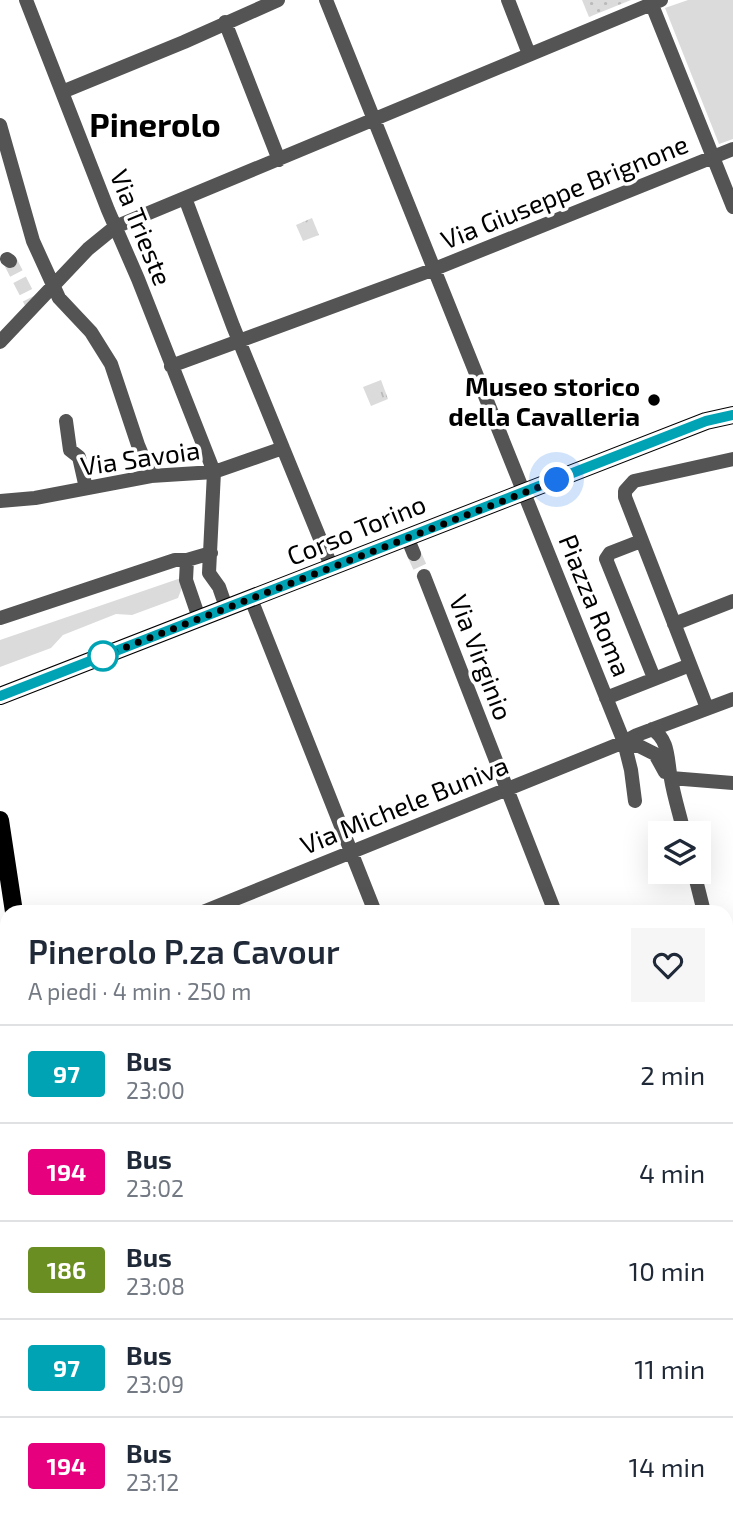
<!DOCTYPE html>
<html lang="it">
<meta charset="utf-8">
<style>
:root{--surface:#fff;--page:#f6f6f7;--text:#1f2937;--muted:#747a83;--line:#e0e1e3}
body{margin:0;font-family:"Exo 2",sans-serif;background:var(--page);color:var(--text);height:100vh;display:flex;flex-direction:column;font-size:26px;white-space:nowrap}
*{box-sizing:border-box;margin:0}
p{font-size:23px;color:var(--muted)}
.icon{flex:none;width:38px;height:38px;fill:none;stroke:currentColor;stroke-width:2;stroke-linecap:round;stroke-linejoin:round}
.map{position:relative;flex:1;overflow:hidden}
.panel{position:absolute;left:0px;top:905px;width:733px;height:625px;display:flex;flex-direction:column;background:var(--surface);border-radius:21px 21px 0 0;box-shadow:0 7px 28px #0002}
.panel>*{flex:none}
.badge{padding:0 14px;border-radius:5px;font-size:24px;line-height:46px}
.buttons{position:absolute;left:648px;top:821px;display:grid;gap:14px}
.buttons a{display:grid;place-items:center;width:63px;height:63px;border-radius:0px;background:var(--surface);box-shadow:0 7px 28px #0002;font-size:35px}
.you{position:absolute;width:35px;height:35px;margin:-18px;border:5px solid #fff;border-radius:50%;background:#1a73e8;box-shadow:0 0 0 10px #1a73e833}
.map>.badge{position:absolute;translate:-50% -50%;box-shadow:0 0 0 4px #fff}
.round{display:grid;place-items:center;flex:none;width:74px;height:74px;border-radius:0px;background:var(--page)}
.summary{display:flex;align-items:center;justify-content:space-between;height:119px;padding:0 28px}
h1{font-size:33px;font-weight:600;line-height:52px}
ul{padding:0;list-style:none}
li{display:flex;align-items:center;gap:21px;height:98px;padding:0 28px;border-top:2px solid var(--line)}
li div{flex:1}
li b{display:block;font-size:26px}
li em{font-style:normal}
li .badge{min-width:77px;font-weight:700;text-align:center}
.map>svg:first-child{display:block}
.grass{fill:url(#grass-tufts)}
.park{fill:#dbdbdb}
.garden{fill:url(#garden-dots)}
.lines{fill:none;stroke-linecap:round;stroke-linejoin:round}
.stream{stroke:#a2a2a2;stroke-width:3.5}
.minor-tunnel{stroke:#d9d9d9;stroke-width:14;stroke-dasharray:14 7;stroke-linecap:butt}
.minor{stroke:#545454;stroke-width:14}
.major{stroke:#000;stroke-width:18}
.line-casing{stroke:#fff;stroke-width:16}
.line{stroke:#00a3b4;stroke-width:10}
.walk{stroke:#000;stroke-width:7;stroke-dasharray:0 12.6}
.poi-dot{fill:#000;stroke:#fff;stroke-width:2.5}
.stop-dot{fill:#fff;stroke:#00a3b4;stroke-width:3.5}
.labels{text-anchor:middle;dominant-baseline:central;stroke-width:7;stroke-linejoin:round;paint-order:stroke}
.street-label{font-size:26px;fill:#000;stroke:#fff}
.poi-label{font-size:26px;font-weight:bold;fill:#000;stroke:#fff;text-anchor:end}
.district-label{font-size:33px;font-weight:bold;fill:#000;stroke:#fff}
</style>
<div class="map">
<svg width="733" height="1529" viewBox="0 0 733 1529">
<defs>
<pattern id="grass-tufts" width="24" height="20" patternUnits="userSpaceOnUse" patternTransform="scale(1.75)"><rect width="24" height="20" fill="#dbdbdb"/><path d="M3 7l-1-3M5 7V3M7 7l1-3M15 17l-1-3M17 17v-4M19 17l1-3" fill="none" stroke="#bababa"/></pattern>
<pattern id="garden-dots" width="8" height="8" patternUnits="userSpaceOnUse" patternTransform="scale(1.75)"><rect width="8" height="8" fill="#dbdbdb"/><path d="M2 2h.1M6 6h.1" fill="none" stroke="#bababa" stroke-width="1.8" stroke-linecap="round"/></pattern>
</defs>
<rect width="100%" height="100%" fill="#fff"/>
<!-- grass -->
<path class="grass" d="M312 218 319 235 303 241 296 225Z
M381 380 388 399 371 406 363 387Z"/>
<!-- park -->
<path class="park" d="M688 0H733V139L719 144 665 8Z
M181 578 183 585 178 598 132 615 116 614 63 635 51 648 0 667V640Z"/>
<!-- garden -->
<path class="garden" d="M582 0H631L589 17Z"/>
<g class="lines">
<!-- stream -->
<path class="stream" d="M726 1097 733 1093
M0 1522 7 1518"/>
<!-- minor-tunnel -->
<path class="minor-tunnel" d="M10 261 31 302
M414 554 424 576"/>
<!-- minor -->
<path class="minor" d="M26 0 108 210 138 279 214 472 209 573 219 587 226 607
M326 0 624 742 631 770 635 801
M508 0 529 54
M650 0 733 207
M225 22 279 160
M62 92 184 42 278 0
M0 125 33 241 59 298 91 332 111 364 138 445 151 476
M185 198 233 326 332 568
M7 259 10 261
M0 342 88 249 115 227 661 0
M171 366 432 270 733 149
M66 421 70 450 79 457 86 488
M0 501 35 498 151 476 214 472 283 448
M407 537 414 554
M641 541 610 553 606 559 654 678
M187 560 186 580 199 618
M424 576 555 912
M251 599 375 912
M0 618 175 560H187L211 553
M674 624 733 601
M606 698 690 665
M707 708 625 497V491L634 481 733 459
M652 729C670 740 667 761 671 779 674 797 680 815 684 833
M624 742 627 746H639L655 754 665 772
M671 778 733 783
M694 872 704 912
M203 912 624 742 637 735 733 699
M726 960 733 969
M726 980 733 1005
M0 993 7 991
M726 1074 733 1071
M0 1354H7
M299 1522 302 1529
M438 1522 440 1529"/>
<!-- major -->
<path class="major" d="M0 696 706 421 733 415
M0 820 14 912
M97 1522 99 1529"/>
</g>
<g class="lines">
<defs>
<path id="line" d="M0 696 706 421 733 415"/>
</defs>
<!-- line casing -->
<use href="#line" class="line-casing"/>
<!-- line -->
<use href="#line" class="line"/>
<!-- walk -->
<path class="walk" d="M103 656 557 480"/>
</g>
<!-- markers -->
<circle class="poi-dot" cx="654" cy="400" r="7"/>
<circle class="stop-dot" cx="103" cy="656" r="14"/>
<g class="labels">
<!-- street labels -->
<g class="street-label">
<text transform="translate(564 191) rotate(-22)">Via Giuseppe Brignone</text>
<text transform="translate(142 227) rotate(68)">Via Trieste</text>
<text transform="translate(140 457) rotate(-8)">Via Savoia</text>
<text transform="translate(356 529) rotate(-22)">Corso Torino</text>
<text transform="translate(596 605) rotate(68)">Piazza Roma</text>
<text transform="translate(482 657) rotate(69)">Via Virginio</text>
<text transform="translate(404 804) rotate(-22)">Via Michele Buniva</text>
</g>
<!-- poi labels -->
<g class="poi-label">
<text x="640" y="385">Museo storico<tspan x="640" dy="30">della Cavalleria</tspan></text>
</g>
<!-- district labels -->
<g class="district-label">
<text x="155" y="124">Pinerolo</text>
</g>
</g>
</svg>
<div class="buttons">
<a><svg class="icon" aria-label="layers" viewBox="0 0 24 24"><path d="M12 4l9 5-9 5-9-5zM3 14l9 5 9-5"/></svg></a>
</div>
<div class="you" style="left:557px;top:480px"></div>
<section class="panel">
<div class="summary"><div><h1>Pinerolo P.za Cavour</h1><p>A piedi · 4 min · 250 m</p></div><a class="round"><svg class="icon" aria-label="heart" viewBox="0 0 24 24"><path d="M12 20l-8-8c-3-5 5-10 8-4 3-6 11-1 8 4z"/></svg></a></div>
<ul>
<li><span class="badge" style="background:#00a3b4;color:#fff">97</span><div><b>Bus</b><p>23:00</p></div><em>2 min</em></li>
<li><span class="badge" style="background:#e6007e;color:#fff">194</span><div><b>Bus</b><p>23:02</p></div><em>4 min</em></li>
<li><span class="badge" style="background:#6b8e23;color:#fff">186</span><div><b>Bus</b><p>23:08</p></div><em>10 min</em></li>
<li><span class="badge" style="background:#00a3b4;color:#fff">97</span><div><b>Bus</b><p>23:09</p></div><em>11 min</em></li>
<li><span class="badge" style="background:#e6007e;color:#fff">194</span><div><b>Bus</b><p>23:12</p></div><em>14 min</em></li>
</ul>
</section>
</div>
